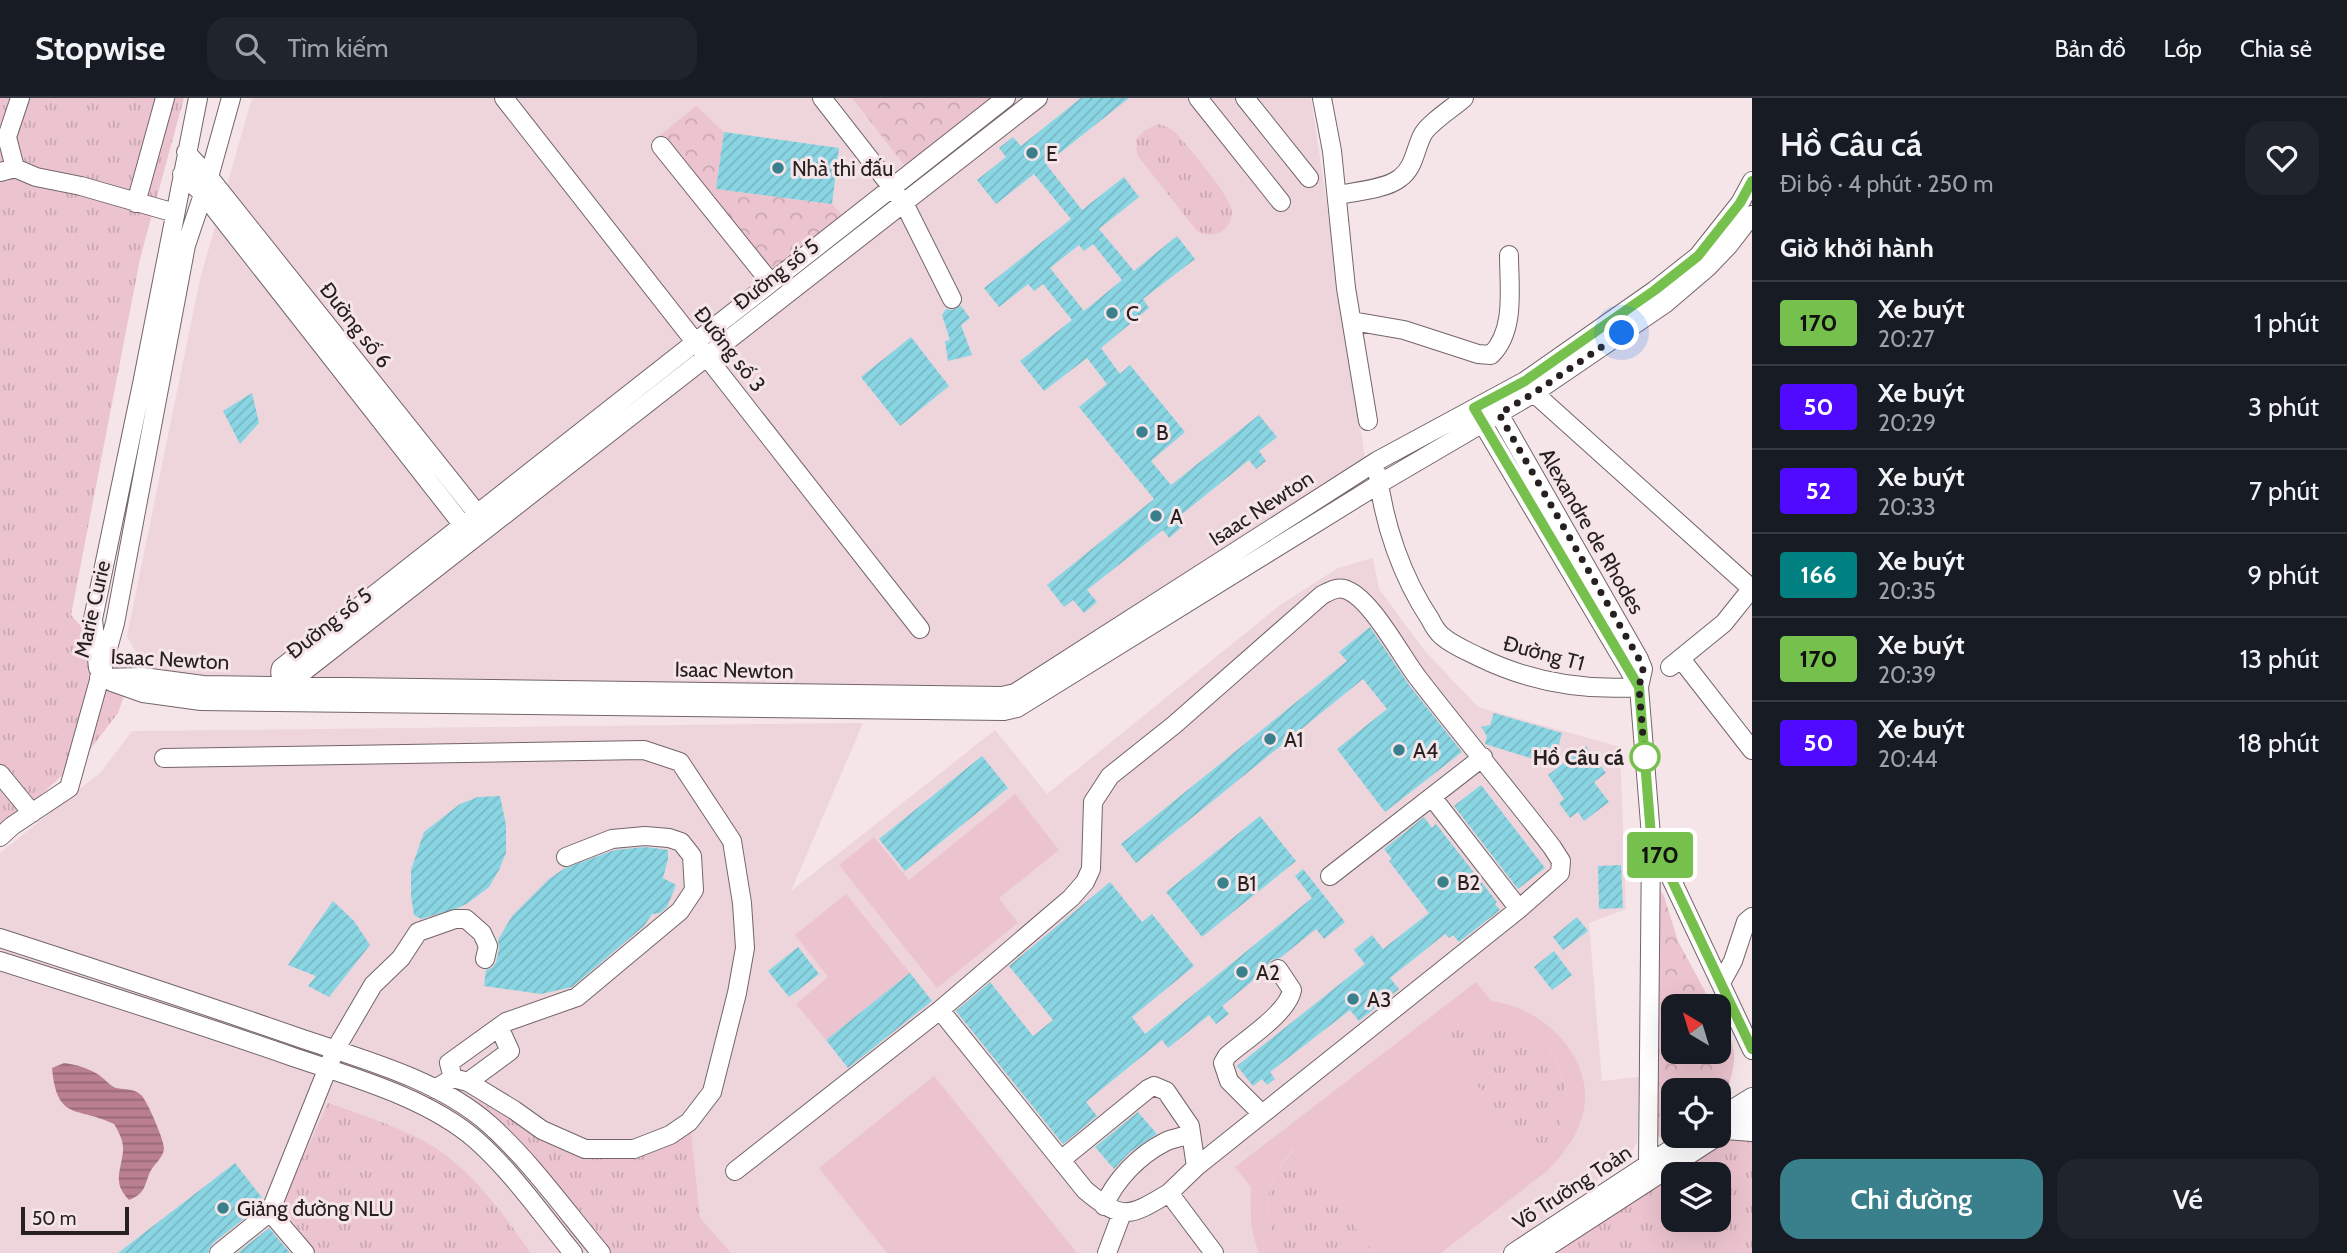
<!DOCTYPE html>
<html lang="vi">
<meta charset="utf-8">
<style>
:root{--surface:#171b24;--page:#20242c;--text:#f1f3f6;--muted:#9ea1a6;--line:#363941;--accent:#3a7f8c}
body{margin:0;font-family:Cabin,sans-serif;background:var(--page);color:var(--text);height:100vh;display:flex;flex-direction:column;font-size:26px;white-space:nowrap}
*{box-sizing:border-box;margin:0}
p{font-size:23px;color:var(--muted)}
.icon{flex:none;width:38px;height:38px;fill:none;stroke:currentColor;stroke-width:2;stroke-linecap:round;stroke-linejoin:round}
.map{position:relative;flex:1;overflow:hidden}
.drawer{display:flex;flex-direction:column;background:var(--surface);width:595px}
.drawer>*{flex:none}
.badge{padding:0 14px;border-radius:5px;font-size:24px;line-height:46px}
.needle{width:46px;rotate:322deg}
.tools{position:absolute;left:1661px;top:896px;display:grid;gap:14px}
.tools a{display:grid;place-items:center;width:70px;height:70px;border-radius:14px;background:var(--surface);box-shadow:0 7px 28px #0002;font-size:35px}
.scale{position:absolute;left:21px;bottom:18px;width:108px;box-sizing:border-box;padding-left:7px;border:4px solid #262021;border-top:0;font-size:19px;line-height:24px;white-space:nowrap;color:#262021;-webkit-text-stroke:5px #f5e5e9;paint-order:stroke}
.you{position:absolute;width:35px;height:35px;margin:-18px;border:5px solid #fff;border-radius:50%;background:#1a73e8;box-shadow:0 0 0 10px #1a73e833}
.map>.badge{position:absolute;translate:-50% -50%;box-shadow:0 0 0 4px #fff}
h2{padding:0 28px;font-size:26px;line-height:63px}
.round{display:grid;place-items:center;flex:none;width:74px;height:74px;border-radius:21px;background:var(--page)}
.summary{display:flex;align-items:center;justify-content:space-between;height:119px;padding:0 28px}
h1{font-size:33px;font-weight:600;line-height:52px}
.action{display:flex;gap:14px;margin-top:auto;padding:14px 28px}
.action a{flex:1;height:80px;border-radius:21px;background:var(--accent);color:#fff;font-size:28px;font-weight:600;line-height:80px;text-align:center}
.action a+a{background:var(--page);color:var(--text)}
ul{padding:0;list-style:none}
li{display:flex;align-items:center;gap:21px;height:84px;padding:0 28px;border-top:2px solid var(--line)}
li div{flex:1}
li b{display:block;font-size:26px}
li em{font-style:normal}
li .badge{min-width:77px;font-weight:700;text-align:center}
header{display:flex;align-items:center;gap:42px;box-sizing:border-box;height:98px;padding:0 35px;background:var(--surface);border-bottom:2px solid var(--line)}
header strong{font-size:33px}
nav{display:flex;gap:38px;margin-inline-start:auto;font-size:24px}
.search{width:490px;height:63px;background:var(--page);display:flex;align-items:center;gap:18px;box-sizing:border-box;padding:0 24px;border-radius:21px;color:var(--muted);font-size:26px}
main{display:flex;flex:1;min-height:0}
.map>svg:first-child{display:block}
.built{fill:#eed5db}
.grass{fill:url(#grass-tufts);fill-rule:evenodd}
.park{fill:url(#park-crowns)}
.pitch{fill:#ecc4cf;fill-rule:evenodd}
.water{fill:url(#water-rules)}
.building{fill:url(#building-hatch);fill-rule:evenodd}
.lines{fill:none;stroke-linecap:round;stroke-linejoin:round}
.minor-casing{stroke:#736568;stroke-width:20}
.minor{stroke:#fff;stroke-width:18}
.line-casing{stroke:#fff;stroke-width:16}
.line{stroke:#76c04d;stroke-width:10}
.walk{stroke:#262021;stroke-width:7;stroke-dasharray:0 12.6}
.poi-dot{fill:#3a7f8c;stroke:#f5e5e9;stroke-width:2.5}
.stop-dot{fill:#fff;stroke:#76c04d;stroke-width:3.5}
.labels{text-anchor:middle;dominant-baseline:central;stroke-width:6;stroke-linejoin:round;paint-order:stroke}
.poi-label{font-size:21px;fill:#262021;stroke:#f5e5e9;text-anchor:start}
.street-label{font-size:21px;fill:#262021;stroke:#f5e5e9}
.stop-label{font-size:21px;font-weight:bold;fill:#262021;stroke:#f5e5e9;text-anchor:end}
</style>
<header>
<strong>Stopwise</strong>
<div class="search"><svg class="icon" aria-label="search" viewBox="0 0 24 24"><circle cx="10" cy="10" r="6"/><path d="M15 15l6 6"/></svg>Tìm kiếm</div>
<nav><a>Bản đồ</a><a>Lớp</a><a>Chia sẻ</a></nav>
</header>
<main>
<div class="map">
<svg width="1752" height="1155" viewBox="0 0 1752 1155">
<defs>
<pattern id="grass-tufts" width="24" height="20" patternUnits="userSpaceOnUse" patternTransform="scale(1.75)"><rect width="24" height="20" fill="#ecc4cf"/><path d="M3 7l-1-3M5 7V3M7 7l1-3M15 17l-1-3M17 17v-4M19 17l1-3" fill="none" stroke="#caa8b1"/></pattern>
<pattern id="park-crowns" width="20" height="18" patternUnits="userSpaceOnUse" patternTransform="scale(1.75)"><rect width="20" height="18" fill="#ecc4cf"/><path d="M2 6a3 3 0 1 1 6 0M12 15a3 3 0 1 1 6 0" fill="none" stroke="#caa8b1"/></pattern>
<pattern id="water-rules" width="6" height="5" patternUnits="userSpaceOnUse" patternTransform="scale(1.75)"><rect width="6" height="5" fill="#ba7f90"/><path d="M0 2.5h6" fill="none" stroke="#976875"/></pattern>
<pattern id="building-hatch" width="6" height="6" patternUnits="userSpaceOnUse" patternTransform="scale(1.75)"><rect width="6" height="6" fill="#8ad5e3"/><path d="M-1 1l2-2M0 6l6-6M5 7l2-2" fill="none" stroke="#77b7c2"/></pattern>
</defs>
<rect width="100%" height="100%" fill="#f5e5e9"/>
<!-- built -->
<path class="built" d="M252 0H1311L1365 360 1014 591 152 584 127 538 200 181Z
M1373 460 1379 491 1425 553 1478 609 1620 649 1626 811 1589 825 1602 983 1639 979 1637 1045 1626 1062 1498 1155H0V755L101 674 132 633 863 625 791 793 995 632 1047 696 1280 507 1338 470Z"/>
<!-- grass -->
<path class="grass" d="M0 0H184L140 161 71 517 94 543 119 563 128 587 118 615 89 653 0 734Z
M1157 26C1162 27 1168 29 1172 32 1182 39 1229 98 1231 109 1234 120 1229 130 1218 135 1210 138 1204 137 1197 133L1137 57 1136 41 1144 33Z
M1473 922C1486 922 1499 921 1511 925 1558 940 1583 999 1552 1040 1547 1047 1538 1052 1532 1058L1439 939 1453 928Z
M461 993 536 1036 585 1060 635 1058 691 1034 700 1120 731 1155H609L456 996Z
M328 1005C365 1018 404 1030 437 1051 474 1075 506 1120 531 1155H317L281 1108Z
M1739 1038 1752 1041V1155H1551L1721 1043ZM1673 1076H1718V1122H1673Z
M1295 1051 1375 1155H1281C1259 1115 1263 1084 1295 1051Z"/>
<!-- park -->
<path class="park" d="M852 0H993L905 68Z
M696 8 724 34 716 91 832 106 843 118 767 176 659 38Z
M1657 788 1664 798 1678 843 1713 908H1673V954H1718L1719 916C1740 952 1737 965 1723 1003L1719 1007 1718 992H1673V1034L1660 1039 1650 1035Z"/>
<!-- pitch -->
<path class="pitch" d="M1015 696 1059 752 999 800 1018 825 937 890 839 767 874 739 909 782Z
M846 796 910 875 826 942 796 906 828 879 795 837Z
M1476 884 1491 903C1538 908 1588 952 1585 1003 1583 1031 1566 1054 1547 1073L1441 1155H1375L1294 1051C1263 1084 1259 1115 1281 1155H1259C1250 1132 1250 1113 1251 1089L1235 1069ZM1473 922C1486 922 1499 921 1511 925 1559 940 1583 998 1552 1040 1547 1046 1538 1052 1532 1058L1439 939 1453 928Z
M934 978 1077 1155H887L819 1070Z"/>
<!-- water -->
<path class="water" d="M64 965C78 967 88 970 99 977 105 981 110 988 116 990 125 992 134 990 141 997 147 1002 165 1044 164 1051 163 1060 154 1066 150 1074 144 1088 146 1095 129 1102 112 1084 121 1074 123 1053 124 1044 119 1034 114 1026 77 1008 57 1024 52 970Z"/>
<!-- building -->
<path class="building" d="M1081 0H1129L1046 66 1082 112 1124 79 1139 99 1099 131 1134 173 1177 138 1195 161 1143 201 1149 210 1101 250 1120 276 1130 267 1185 334 1151 363 1171 387 1259 317 1277 339 1259 353 1266 363 1256 371 1249 362 1176 421 1182 429 1169 440 1163 432 1087 492 1097 504 1084 515 1073 502 1064 509 1047 487 1154 401 1079 309 1107 286 1087 260 1044 293 1020 263 1072 222 1043 186 1034 193 1028 186 999 209 984 190 1071 121 1034 76 996 106 977 82 1006 59 999 50 1013 39 1021 48ZM1093 146 1122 182 1084 213 1050 170 1079 147 1084 153Z
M724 34 839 50 832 106 716 91Z
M961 208 970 220 961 227 972 257 948 263 945 243 950 242 942 217 946 211 952 212Z
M911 239 949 288 900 328 861 279Z
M252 295 259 325 240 346 223 313Z
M1370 529 1409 587 1462 654 1385 714 1337 651 1387 611 1363 581 1136 765 1121 746 1347 563 1339 554Z
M1494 615 1562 635 1553 667 1485 646 1487 638 1481 629 1490 627Z
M1586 648 1606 675 1594 684 1609 704 1584 723 1578 714 1570 720 1559 705 1564 701 1548 677Z
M982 658 1008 690 905 773 879 741Z
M1481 687 1545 770 1518 791 1454 708Z
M500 698 506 727V755L499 772 489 789 468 805 458 810 421 821 414 817 411 798V772L424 734 460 706 478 699Z
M1260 718 1296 763 1202 839 1166 794Z
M1424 719 1432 730 1436 726 1497 804 1495 806 1500 812 1459 844 1453 837 1449 840 1445 836 1390 880 1399 891 1359 923 1350 912 1270 974 1275 981 1267 987 1262 981 1253 988 1237 968 1365 866 1354 852 1372 837 1383 851 1429 815 1389 763 1392 761 1384 751Z
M645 749 668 752V761L663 780 676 787 667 809 660 815 652 816 644 828 572 889 541 896 484 888 486 872 493 869 496 864 499 851 498 842 512 818 549 781 565 770 615 752Z
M1621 767 1623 810 1599 811 1598 768Z
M1303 771 1345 824 1324 841 1316 831 1280 860 1271 862 1267 871 1222 908 1229 916 1216 926 1209 917 1168 950 1162 942 1086 1004 1097 1018 1063 1046 956 913 990 884 1033 938 1053 922 1009 868 1110 784 1142 824 1152 816 1194 868 1132 919 1145 936 1312 800 1295 778Z
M333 803 354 823 370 847 329 899 308 888 316 878 288 867Z
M1577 819 1588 833 1563 852 1553 839Z
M798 849 819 876 789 899 768 873Z
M1554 853 1572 877 1552 892 1534 869Z
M910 875 932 903 848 970 826 942Z
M1138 1014 1157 1036 1130 1054 1114 1071 1095 1049Z
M235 1065 263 1101 261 1107 212 1146 208 1155H118Z
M269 1130 290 1155H237Z"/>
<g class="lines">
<defs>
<path id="minor" d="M504 0 920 531
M822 0 904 105 952 201
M1006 0 281 570C279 576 280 579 286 583L298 578 1038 0
M1198 0 1281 104
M1245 0 1309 80
M1322 0 1332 53 1346 190 1368 323
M661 48 771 185
M186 54 209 79 484 424
M15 70 7 39 20 0
M0 74 15 70 36 79 81 88 175 115
M182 76 204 97 469 435
M1337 97C1354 94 1387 91 1400 80 1415 69 1415 50 1423 36 1429 25 1454 9 1464 0
M136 105 165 0
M1352 223 1404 232 1478 256 1491 257C1516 232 1509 190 1509 157
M1534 295 1752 491
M1494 307 1639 561 1643 571 1639 589 1651 738 1752 952
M1477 316 1639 589
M1378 377C1384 427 1402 479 1430 521 1433 527 1437 534 1442 538 1452 547 1467 553 1479 559 1530 584 1582 593 1639 589
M1681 561 1752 652
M1670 569 1724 525 1752 490
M98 570 93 521 142 286 198 0
M99 580 143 579 203 587 1002 598 1015 595 1377 363 1525 283 1655 192 1698 158 1740 105 1752 83
M112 584 143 595 201 603 1004 613 1017 610 1379 386 1534 295 1666 205 1707 170 1729 147 1752 117
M164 660 644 652 680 664 732 743 742 805 745 850 737 895 712 994 689 1024 670 1037 634 1051H585L542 1032 514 1012 468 984 453 980 435 991
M0 676 32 715
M1432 699 1519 811
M0 739 12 728 69 690 115 525 186 147 209 79 231 0
M1651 745 1648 1067 1655 1079
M1330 778 1483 659
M0 840C99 872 199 905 297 939 361 961 439 981 490 1027 531 1064 565 1112 601 1155
M0 863C98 894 196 925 293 959 352 979 428 1000 476 1042 513 1075 542 1117 573 1155
M1721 885 1733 863 1746 824 1752 819
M940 912 1071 800 1085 784 1091 771 1093 704 1110 678 1174 627 1322 497C1330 493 1338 488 1347 492 1372 502 1401 558 1418 580 1462 637 1508 692 1552 749L1561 763 1560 775 1519 811 1196 1069 1169 1095
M453 980 449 965 506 924 577 899 680 813 694 792 692 758 681 744 669 740 645 738 612 741 566 759
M468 984 510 953 499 929
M1262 1016 1229 983 1223 965 1227 958C1245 942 1288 915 1292 892L1278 871
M1718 1020 1752 999
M1726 1032 1752 1034
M1718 1037 1743 1021 1752 1011
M1061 1062 1148 991 1154 988 1166 993 1190 1028 1196 1069
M735 1073 940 912 1085 1092C1122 1123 1129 1119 1169 1095L1214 1155
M1104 1108C1115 1082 1139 1057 1165 1044 1173 1040 1183 1039 1191 1036
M270 1114 305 1155
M219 1155 270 1114 335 952 373 887 401 860 418 834 455 821H466L482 835 488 848 485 861
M1107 1155 1122 1115
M1513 1155 1691 1038
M1538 1155 1718 1038"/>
</defs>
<!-- minor casing -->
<use href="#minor" class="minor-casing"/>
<!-- minor -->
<use href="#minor" class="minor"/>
</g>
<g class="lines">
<defs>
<path id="line" d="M1752 83 1740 105 1698 158 1655 192 1525 283 1474 310 1639 589 1651 738 1752 951"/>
</defs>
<!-- line casing -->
<use href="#line" class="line-casing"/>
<!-- line -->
<use href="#line" class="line"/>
<!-- walk -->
<path class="walk" d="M1622 235 1534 295 1499 316 1639 561 1643 571 1639 589 1645 664V659"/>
</g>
<!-- markers -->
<g class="poi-dot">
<circle cx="1032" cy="55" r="7"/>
<circle cx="778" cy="70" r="7"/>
<circle cx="1112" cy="215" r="7"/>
<circle cx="1142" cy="334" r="7"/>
<circle cx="1156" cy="418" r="7"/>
<circle cx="1270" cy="641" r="7"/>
<circle cx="1399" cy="652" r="7"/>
<circle cx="1443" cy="784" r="7"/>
<circle cx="1223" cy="785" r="7"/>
<circle cx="1242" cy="874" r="7"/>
<circle cx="1353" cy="901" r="7"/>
<circle cx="223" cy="1110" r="7"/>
</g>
<circle class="stop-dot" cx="1645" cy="659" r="14"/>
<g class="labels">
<!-- poi labels -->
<g class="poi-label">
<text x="1046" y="55">E</text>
<text x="792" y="70">Nhà thi đấu</text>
<text x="1126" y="215">C</text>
<text x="1156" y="334">B</text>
<text x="1170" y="418">A</text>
<text x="1284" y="641">A1</text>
<text x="1413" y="652">A4</text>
<text x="1457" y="784">B2</text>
<text x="1237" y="785">B1</text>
<text x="1256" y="874">A2</text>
<text x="1367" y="901">A3</text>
<text x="237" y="1110">Giảng đường NLU</text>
</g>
<!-- street labels -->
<g class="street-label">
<text transform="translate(776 176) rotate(-38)">Đường số 5</text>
<text transform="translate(356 227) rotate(52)">Đường số 6</text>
<text transform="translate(730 251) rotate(52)">Đường số 3</text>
<text transform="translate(1261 410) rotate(-33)">Isaac Newton</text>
<text transform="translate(1592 433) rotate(60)">Alexandre de Rhodes</text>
<text transform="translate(92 511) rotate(-77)">Marie Curie</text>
<text transform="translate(329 525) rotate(-38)">Đường số 5</text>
<text transform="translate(1544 555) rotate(15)">Đường T1</text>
<text transform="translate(170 561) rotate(3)">Isaac Newton</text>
<text transform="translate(734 572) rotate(1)">Isaac Newton</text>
<text transform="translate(1572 1089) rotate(-33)">Võ Trường Toản</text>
</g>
<!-- stop labels -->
<g class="stop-label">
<text x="1624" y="659">Hồ Câu cá</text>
</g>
</g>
</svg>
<div class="tools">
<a><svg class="needle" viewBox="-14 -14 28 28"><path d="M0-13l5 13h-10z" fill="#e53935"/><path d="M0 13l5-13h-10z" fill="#9ea1a6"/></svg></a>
<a><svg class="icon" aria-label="locate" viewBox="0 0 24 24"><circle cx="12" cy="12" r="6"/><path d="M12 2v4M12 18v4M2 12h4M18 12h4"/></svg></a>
<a><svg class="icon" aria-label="layers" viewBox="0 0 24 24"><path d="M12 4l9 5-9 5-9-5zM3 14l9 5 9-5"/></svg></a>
</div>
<div class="scale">50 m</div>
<div class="you" style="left:1622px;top:235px"></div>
<b class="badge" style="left:1660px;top:757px;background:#76c04d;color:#111">170</b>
</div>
<section class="drawer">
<div class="summary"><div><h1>Hồ Câu cá</h1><p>Đi bộ · 4 phút · 250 m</p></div><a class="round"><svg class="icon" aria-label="heart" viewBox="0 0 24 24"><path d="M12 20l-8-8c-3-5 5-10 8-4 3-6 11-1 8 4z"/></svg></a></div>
<h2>Giờ khởi hành</h2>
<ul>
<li><span class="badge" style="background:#76c04d;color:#111">170</span><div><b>Xe buýt</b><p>20:27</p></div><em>1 phút</em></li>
<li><span class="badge" style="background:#4f0aff;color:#fff">50</span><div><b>Xe buýt</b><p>20:29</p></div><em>3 phút</em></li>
<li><span class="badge" style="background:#4f0aff;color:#fff">52</span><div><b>Xe buýt</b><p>20:33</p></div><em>7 phút</em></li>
<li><span class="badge" style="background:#008080;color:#fff">166</span><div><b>Xe buýt</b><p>20:35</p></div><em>9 phút</em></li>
<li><span class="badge" style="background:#76c04d;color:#111">170</span><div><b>Xe buýt</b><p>20:39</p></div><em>13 phút</em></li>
<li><span class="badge" style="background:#4f0aff;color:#fff">50</span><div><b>Xe buýt</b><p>20:44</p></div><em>18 phút</em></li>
</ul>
<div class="action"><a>Chỉ đường</a><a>Vé</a></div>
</section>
</main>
